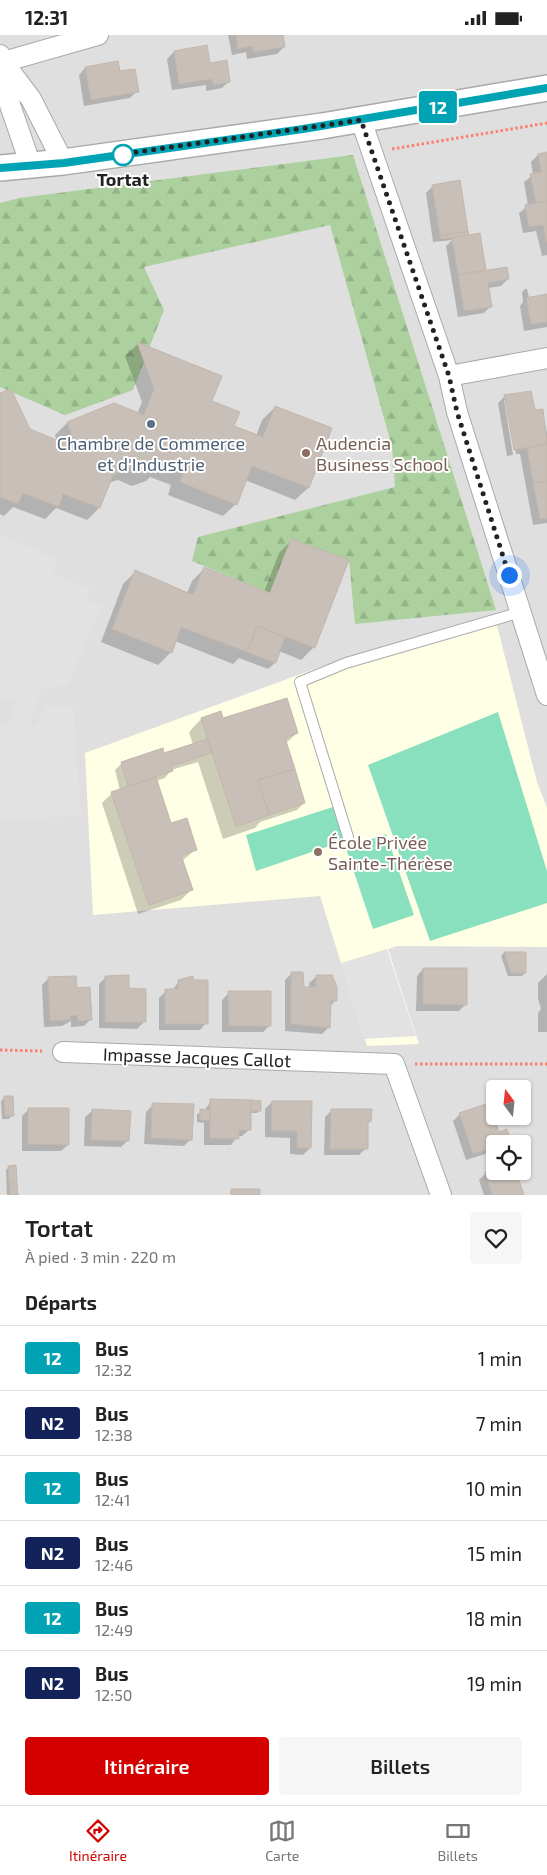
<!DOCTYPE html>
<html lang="fr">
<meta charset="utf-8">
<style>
:root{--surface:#fff;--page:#f6f6f6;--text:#222;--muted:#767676;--line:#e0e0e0;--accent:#d40000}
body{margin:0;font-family:"Exo 2",sans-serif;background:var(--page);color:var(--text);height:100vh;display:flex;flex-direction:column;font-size:19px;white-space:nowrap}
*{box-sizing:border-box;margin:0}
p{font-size:16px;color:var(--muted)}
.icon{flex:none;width:28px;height:28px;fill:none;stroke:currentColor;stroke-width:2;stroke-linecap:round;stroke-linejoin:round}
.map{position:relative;height:1160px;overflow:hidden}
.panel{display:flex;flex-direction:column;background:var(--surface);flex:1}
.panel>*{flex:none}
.badge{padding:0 10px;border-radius:4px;font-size:18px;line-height:32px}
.needle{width:32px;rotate:345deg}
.controls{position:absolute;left:486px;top:1045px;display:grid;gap:10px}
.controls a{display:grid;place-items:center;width:45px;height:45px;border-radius:5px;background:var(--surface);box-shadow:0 1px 4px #0004;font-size:25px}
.you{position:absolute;width:25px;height:25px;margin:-12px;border:4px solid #fff;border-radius:50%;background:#1a73e8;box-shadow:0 0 0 8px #1a73e833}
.map>.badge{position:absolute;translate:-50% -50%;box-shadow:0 0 0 2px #fff}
h2{padding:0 25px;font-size:19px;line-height:45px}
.round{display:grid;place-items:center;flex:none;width:52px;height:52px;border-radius:5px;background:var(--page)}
.head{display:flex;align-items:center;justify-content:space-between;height:85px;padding:0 25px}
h1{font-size:24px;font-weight:600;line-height:38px}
.primary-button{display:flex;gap:10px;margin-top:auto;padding:10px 25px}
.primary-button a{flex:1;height:58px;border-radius:5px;background:var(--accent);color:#fff;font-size:20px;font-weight:600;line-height:58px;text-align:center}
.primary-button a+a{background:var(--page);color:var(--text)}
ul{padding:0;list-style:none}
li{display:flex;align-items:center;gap:15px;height:65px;padding:0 25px;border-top:1px solid var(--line)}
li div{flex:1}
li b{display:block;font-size:19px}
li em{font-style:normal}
li .badge{min-width:55px;font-weight:700;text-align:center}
.status{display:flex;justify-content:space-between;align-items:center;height:35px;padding:0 25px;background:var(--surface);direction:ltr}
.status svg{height:14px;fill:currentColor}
.tabs{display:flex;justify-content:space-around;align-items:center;height:70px;border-top:1px solid var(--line);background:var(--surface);font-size:14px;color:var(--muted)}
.tabs a{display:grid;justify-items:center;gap:2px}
.tabs .on{color:var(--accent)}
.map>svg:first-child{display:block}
.residential{fill:#e0dfdf;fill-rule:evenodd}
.education{fill:#ffffe5}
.forest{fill:url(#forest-firs)}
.pitch{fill:#88e0be}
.parking{fill:#e2e2e2}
.shadow{fill:#0003}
.building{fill:#c7bfb8;stroke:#c4b6ab}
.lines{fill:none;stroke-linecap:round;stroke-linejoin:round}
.service-casing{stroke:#a9a9a9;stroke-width:12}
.minor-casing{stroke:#a9a9a9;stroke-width:22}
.tertiary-casing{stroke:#a9a9a9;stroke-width:28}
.path{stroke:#fa8072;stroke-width:3;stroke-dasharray:2.5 2.5;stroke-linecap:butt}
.service{stroke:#fff;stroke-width:10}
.minor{stroke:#fff;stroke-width:20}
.tertiary{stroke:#fff;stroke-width:25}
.line-casing{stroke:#fff;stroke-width:11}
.line{stroke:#00a3b4;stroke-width:8}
.walk{stroke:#222;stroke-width:5;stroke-dasharray:0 9}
.stop-dot{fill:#fff;stroke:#00a3b4;stroke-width:2.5}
.service-dot{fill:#5c6f8a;stroke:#fff;stroke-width:2}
.education-dot{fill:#8d6e63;stroke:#fff;stroke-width:2}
.labels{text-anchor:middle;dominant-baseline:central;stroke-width:4;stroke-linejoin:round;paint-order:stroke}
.stop-label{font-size:18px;font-weight:bold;fill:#222;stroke:#fff}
.service-label{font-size:18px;fill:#4e5e75;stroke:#fff}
.education-label{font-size:18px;fill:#785e54;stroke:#fff;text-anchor:start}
.street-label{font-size:18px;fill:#222;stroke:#fff}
</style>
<div class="status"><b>12:31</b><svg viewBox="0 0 49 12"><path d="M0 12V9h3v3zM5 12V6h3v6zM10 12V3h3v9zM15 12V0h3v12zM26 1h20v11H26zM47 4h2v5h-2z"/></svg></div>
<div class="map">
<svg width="547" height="1160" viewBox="0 0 547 1160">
<defs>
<pattern id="forest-firs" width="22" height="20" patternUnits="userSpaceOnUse" patternTransform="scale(1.25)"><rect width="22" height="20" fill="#add19e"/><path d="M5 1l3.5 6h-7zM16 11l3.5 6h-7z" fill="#95b388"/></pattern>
</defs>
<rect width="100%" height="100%" fill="#f2efe9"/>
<!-- residential -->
<path class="residential" d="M0 0H547V1160H0ZM495 1054H522V1081H495ZM495 1109H522V1136H495Z"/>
<!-- education -->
<path class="education" d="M494 579 537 747 547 773V912L397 911 388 914 419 1009 367 1011 320 861 93 880 85 718 350 621Z"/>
<!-- forest -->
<path class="forest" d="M353 120 496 575 355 589 349 525 291 504 270 558 192 526 198 502 395 452 392 412 330 190 144 232 164 275 133 355 65 380 0 352V168L19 163Z"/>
<!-- pitch -->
<path class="pitch" d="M498 677 547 836V868L430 906 368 730Z
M336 771 347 805 256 836 246 800Z
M386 799 414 880 373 894 346 813Z"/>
<!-- parking -->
<path class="parking" d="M0 499 58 525 52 539 90 553 86 565 102 571 67 650 42 653 29 690 36 689 46 670 73 672 81 781 0 784V691H7L18 663 0 664Z
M387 914 416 1001 364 1004 341 928Z"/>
<!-- shadow -->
<path class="shadow" d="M228 0H282L284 12 277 19 247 24 246 17 232 20Z
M206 12 209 29 229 46 222 53 206 56V50L172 55 167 24 174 17Z
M85 33 137 56 130 63 84 71 79 40Z
M547 118V220L542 221 536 196 523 198 519 178 528 171 524 147 533 140 531 127 538 120Z
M459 147 467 202 479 200 485 237 508 244 501 251 488 253 491 271 484 278 458 282 446 211 452 205 433 207 426 158 433 151Z
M525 254H527L529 262 526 264 547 261V292L524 296 520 271 523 267 522 257Z
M138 309 211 366 232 392 256 401 262 385 275 372 330 394 308 453 295 465 245 445 236 469 223 481 168 460 171 450 150 442 146 446 132 451 118 445 108 448 99 473 87 485 56 473 45 484 13 472 4 481 0 479V360L29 395 57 406 55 400 67 388 137 379 142 367 125 321Z
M505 361 534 377 542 375 547 398V488L533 490 520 419H516L506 365H504L513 420 507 421 498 368Z
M292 505 314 612 301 625 279 616 275 628 268 634 239 623 233 629 175 606 171 617 158 630 101 607 123 549 135 537 187 558 192 546 205 533 264 557 279 518Z
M220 678 223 684 297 698 285 709 304 768 297 775 260 787 255 793 223 804 198 727 171 735 165 743 156 746 170 789 195 815 182 826 191 855 181 865 138 879 102 768 112 758 120 755 115 735 122 728 193 710 189 697 201 684Z
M504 918H525V938L522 941H508L501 921Z
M423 934 466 969 459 976H416L417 941Z
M292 938 302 953H309V948L316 942 336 965 330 971 329 992 322 999 285 996V945Z
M547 939V997H538V978L541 974 538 963V948Z
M106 942 128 955 144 987 137 994 99 993V949Z
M49 943 75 954 91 984 84 991 71 992V986L62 991 44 992 42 950Z
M179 946 206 988 200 995H159V963L166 956H172Z
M229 958 270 990 263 997H222V965Z
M4 1063 12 1080 9 1084H2L1 1066Z
M211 1066 260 1075 257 1078H250L249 1095 242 1101H238L231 1110H204V1088L197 1087V1079L204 1076Z
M272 1067H310V1113L303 1120 290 1119V1103L265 1102V1074Z
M153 1070 191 1104 184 1111 144 1109 146 1077Z
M29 1074 68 1110 61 1116H22V1081Z
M332 1075 370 1086 367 1090 366 1113 359 1120H324L325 1082Z
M92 1076 128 1105 121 1112 84 1111 85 1082Z
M460 1079 498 1099 510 1106 507 1109H495V1116L466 1125 453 1086Z
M9 1132 16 1160H7L6 1135Z
M495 1136 523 1160H484L479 1145 486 1138Z"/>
<!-- building -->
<path class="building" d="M236 0H283L285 12 253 17 252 11 238 14Z
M207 10 210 28 227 25 230 47 213 50 212 44 179 49 174 16Z
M118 26 120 36 135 34 139 57 91 65 85 32Z
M547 117V166L536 168 530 139 541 137 538 119Z
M460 145 468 196 440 201 432 150Z
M547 166V208L543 190 529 192 525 170Z
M468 196 469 200 441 204 440 201Z
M480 198 486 235 458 240 452 203Z
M507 232 509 244 488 248 492 272 464 276 458 240Z
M547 259V287L531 289 526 263Z
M137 307 222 341 212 366 240 377 234 391 263 402 275 371 332 393 309 453 252 431 237 470 180 447 183 438 161 428 160 434 145 439 131 433 113 440 100 473 63 459 59 472 23 458 18 469 0 462V358L11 354 30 394 59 406 72 401 67 387 114 368 144 380 154 354Z
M531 356 535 375 543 374 547 409 514 415 504 360Z
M547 409V446L533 448 527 412Z
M547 446V483L540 484 533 448Z
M291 504 349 525 315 613 257 591 247 617 181 592 172 618 112 594 135 535 193 560 204 532 270 558Z
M257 591 285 602 276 628 247 617Z
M287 663 298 698 285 703 295 734 258 745 269 780 236 792 201 683 221 676 223 683Z
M208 704 212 718 171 731 173 736 128 751 121 727 163 713 164 718Z
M295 734 305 768 269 780 258 745Z
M156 742 171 788 187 783 197 815 181 820 193 855 149 870 111 757Z
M504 917H526V938H511Z
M423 933H467V970L423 969Z
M291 937H303L304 952H316V940H332L337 952V966H331L330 993 291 989Z
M129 940V953L146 954V987H105V941Z
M76 941 77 953 90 952 92 985 78 986 77 980 70 981V985L50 986 48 942Z
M193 941 194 945H208V989H165V954H178V945Z
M228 956H271V991H229Z
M4 1061H13L14 1081H5Z
M210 1064 251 1065V1095H239V1104L210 1103Z
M251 1065 261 1066V1076H251Z
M272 1066H312L311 1113H297V1096H271Z
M152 1068 194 1069 192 1105 151 1103Z
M489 1068 499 1097 507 1094 511 1106 495 1109V1112L473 1119 459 1078Z
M28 1073H69V1110L28 1109Z
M92 1074 131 1076 129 1106 91 1105Z
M200 1074 210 1075V1085H200Z
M331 1074H372L371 1087 368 1086V1114H330Z
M16 1130 17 1149H9L8 1131Z
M495 1134V1136H516L524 1160H492L485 1137Z
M9 1149H17L18 1160H10Z
M231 1154H260V1160H231Z"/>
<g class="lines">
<defs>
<path id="service" d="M348 802 300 647 346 628 521 577"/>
<path id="minor" d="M0 20 3 27 98 0
M361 85 449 341 457 377 547 660
M31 131 10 70 3 27 31 64 63 127
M449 341 547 323
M63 1017 394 1029 441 1160"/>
<path id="tertiary" d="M0 133 63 127 322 91 547 53"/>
</defs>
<!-- service casing -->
<use href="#service" class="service-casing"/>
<!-- minor casing -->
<use href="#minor" class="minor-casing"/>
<!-- tertiary casing -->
<use href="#tertiary" class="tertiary-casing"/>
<!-- path -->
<path class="path" d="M392 114 547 88
M0 1015 42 1016
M415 1029H547"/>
<!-- service -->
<use href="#service" class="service"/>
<!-- minor -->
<use href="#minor" class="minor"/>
<!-- tertiary -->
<use href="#tertiary" class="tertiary"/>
</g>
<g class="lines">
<defs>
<path id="line" d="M0 133 64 128 303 94 547 53"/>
</defs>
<!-- line casing -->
<use href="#line" class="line-casing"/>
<!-- line -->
<use href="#line" class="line"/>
<!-- walk -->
<path class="walk" d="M123 120H116L361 85 449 341 457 377 509 540"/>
</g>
<!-- markers -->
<circle class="stop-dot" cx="123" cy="120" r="10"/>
<circle class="service-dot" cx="151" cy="389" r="5"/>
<g class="education-dot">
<circle cx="306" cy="418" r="5"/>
<circle cx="318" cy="817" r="5"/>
</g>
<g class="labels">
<!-- stop labels -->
<g class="stop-label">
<text x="123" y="144">Tortat</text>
</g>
<!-- service labels -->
<g class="service-label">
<text x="151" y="408">Chambre de Commerce<tspan x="151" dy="21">et d'Industrie</tspan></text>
</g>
<!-- education labels -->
<g class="education-label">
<text x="316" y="408">Audencia<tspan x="316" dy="21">Business School</tspan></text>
<text x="328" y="807">École Privée<tspan x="328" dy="21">Sainte-Thérèse</tspan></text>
</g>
<!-- street labels -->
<g class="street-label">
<text transform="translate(197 1022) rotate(2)">Impasse Jacques Callot</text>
</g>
</g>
</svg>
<div class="controls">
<a><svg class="needle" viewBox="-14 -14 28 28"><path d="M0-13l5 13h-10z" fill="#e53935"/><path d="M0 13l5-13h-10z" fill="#767676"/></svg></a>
<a><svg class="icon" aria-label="locate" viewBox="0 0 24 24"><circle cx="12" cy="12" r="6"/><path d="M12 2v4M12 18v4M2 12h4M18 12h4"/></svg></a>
</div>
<div class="you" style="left:509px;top:540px"></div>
<b class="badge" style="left:438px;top:72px;background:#00a3b4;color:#fff">12</b>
</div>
<section class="panel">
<div class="head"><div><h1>Tortat</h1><p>À pied · 3 min · 220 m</p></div><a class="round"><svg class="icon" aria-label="heart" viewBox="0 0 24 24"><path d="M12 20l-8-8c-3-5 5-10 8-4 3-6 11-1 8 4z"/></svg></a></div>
<h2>Départs</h2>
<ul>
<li><span class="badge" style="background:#00a3b4;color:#fff">12</span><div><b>Bus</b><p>12:32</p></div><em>1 min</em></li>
<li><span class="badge" style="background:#132258;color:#fff">N2</span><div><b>Bus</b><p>12:38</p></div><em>7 min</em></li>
<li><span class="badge" style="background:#00a3b4;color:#fff">12</span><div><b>Bus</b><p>12:41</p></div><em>10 min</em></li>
<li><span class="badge" style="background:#132258;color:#fff">N2</span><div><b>Bus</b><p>12:46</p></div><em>15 min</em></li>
<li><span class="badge" style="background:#00a3b4;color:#fff">12</span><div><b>Bus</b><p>12:49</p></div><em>18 min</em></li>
<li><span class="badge" style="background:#132258;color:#fff">N2</span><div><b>Bus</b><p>12:50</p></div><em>19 min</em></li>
</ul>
<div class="primary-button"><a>Itinéraire</a><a>Billets</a></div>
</section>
<nav class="tabs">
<a class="on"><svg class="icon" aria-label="directions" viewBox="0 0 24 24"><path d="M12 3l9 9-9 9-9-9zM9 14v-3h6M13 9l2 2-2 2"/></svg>Itinéraire</a>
<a><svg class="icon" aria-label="map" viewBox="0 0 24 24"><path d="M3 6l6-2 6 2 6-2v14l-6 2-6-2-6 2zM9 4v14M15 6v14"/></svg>Carte</a>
<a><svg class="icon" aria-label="tickets" viewBox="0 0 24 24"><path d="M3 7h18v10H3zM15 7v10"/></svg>Billets</a>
</nav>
